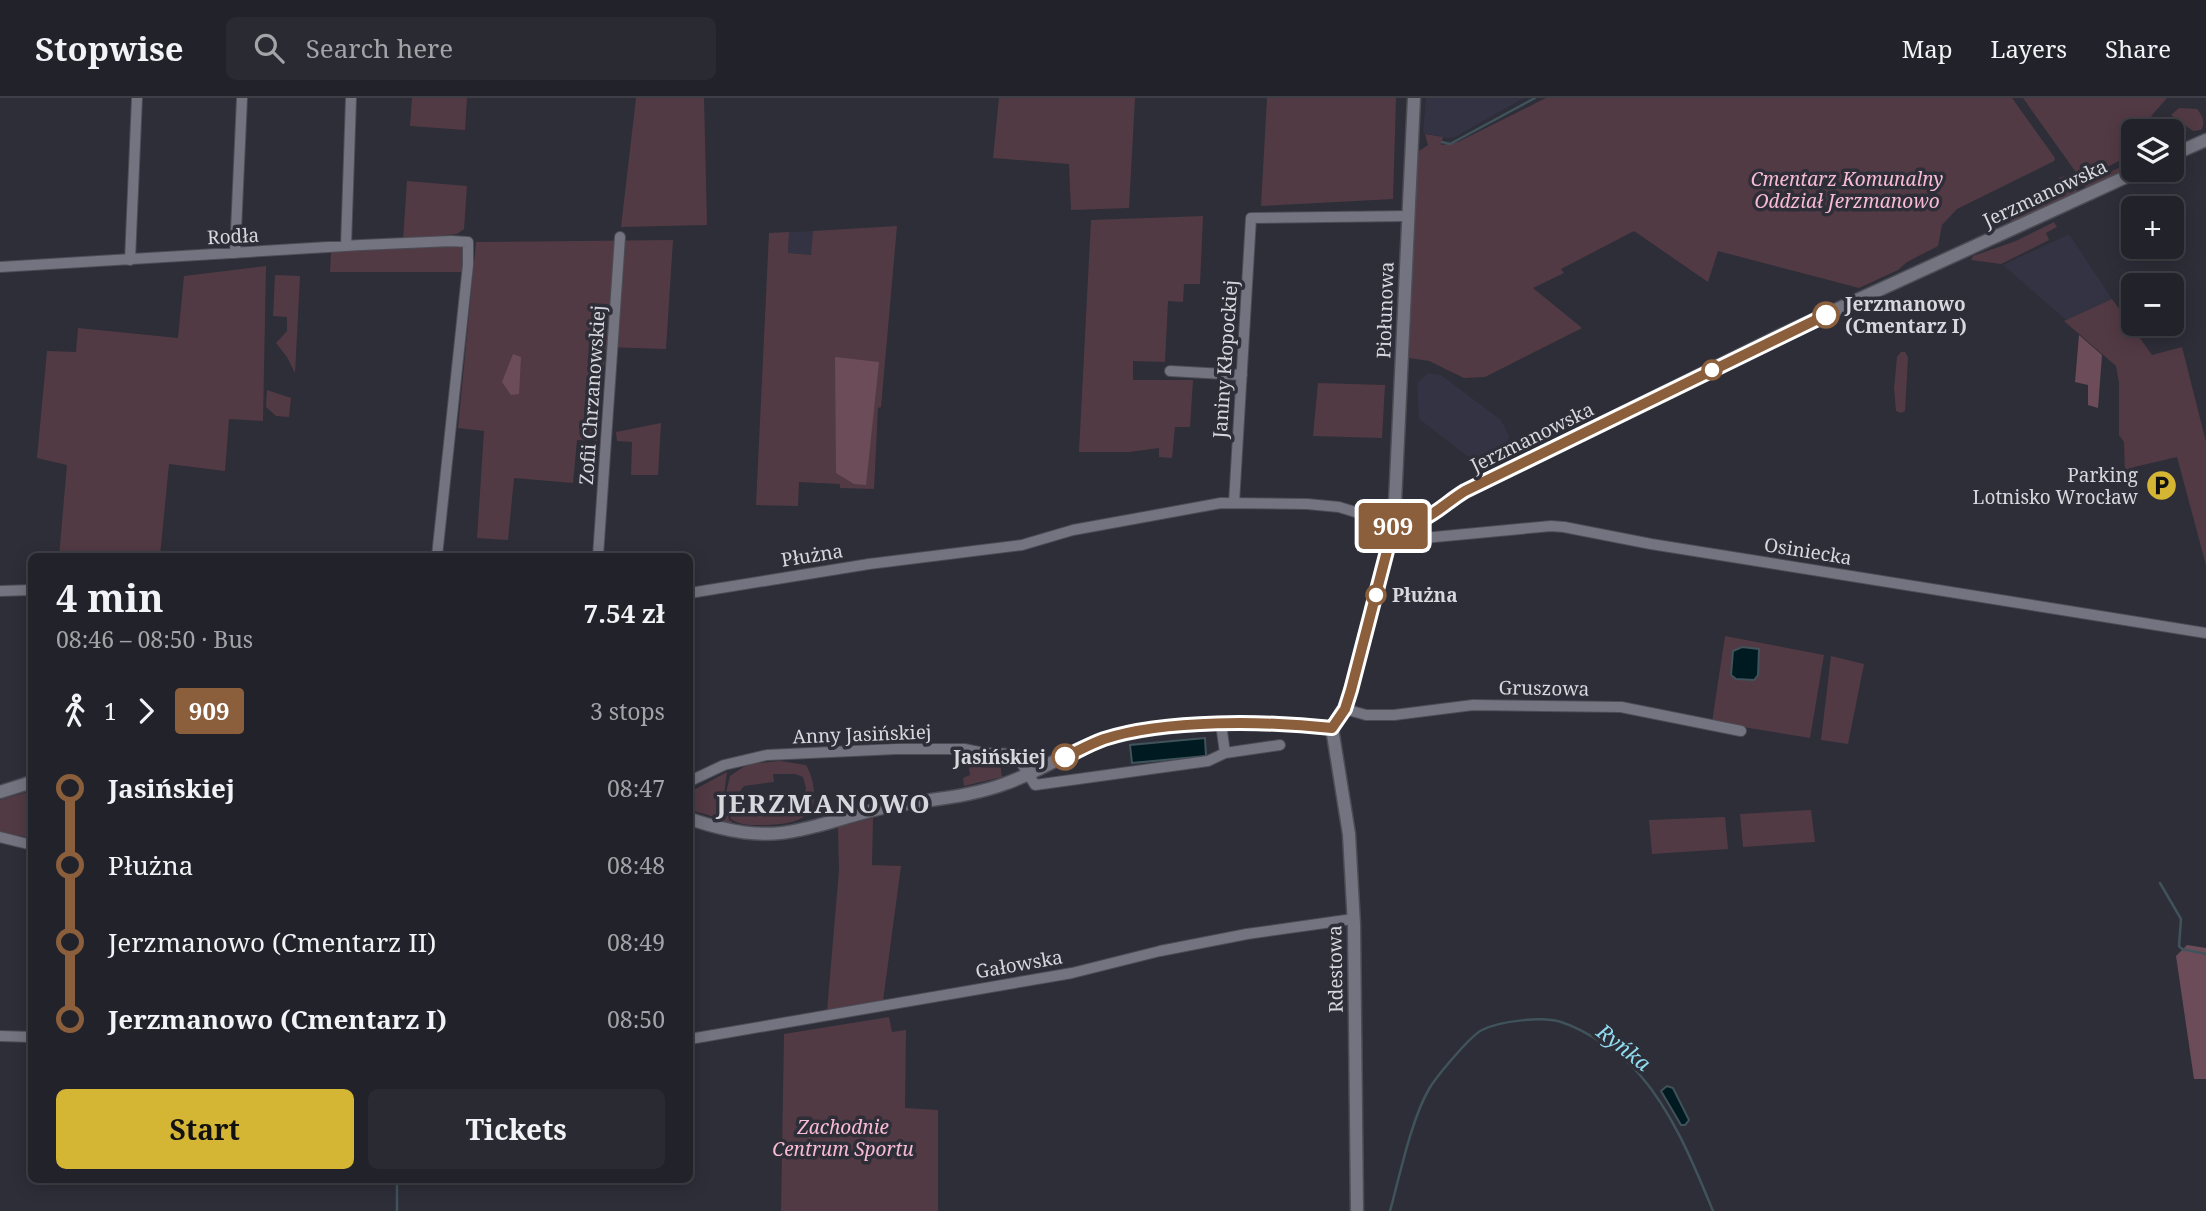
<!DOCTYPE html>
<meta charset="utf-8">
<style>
:root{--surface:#22222a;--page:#2a2a32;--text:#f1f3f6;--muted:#a2a4a8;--line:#3f3f47;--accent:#d5b534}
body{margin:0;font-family:"Noto Serif",serif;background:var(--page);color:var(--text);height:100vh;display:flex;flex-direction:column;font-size:26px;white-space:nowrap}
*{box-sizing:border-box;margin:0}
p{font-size:23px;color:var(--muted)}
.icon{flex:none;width:38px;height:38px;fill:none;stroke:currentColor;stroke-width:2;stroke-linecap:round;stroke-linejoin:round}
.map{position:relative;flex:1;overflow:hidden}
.details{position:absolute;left:28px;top:455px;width:665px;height:630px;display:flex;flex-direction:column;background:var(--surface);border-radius:10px;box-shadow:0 4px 18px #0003,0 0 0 2px var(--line)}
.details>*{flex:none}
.badge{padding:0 14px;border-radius:5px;font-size:24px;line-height:46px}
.buttons{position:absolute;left:2121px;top:21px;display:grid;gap:14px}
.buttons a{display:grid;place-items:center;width:63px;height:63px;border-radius:10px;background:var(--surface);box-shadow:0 4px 18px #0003,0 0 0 2px var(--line);font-size:35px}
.map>.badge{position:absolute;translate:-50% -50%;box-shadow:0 0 0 4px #fff}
.legs{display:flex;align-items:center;gap:10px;height:77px;padding:0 28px;font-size:23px}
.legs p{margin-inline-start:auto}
.overview{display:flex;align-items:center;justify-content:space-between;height:119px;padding:0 28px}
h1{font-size:38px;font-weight:700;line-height:52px}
.cta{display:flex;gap:14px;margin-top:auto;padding:14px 28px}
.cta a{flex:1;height:80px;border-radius:10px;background:var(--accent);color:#111;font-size:28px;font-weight:700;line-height:80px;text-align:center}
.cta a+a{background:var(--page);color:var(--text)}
ul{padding:0 28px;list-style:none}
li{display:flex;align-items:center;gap:24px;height:77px;font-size:26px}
li i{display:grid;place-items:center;width:10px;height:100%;margin:0 9px;background:currentColor}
li i::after{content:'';width:18px;height:18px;margin:-9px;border:5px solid;border-radius:50%;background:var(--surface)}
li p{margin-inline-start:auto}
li:first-child i{background:linear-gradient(#0000 50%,currentColor 0)}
li:last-child i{background:linear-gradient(currentColor 50%,#0000 0)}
header{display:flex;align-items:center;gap:42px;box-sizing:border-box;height:98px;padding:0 35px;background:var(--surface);border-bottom:2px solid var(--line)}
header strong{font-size:33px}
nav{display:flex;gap:38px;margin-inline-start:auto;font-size:24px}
.search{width:490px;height:63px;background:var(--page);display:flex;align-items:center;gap:18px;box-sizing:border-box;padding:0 24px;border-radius:10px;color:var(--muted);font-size:26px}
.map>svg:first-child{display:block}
.built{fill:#334}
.green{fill:#523a44}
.forest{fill:#6d4c5a}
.water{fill:#001a21;stroke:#40535a;stroke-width:2}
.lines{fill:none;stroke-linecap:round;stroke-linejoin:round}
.stream{stroke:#40535a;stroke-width:2.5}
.minor-casing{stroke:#4c4c55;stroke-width:12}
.tertiary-casing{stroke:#4c4c55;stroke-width:15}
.minor{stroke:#747481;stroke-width:10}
.tertiary{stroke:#747481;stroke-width:12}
.line-1-casing{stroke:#fff;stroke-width:16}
.line-1{stroke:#8b5e3c;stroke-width:10}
.stop-1-dot{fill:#fff;stroke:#8b5e3c;stroke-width:3.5}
.labels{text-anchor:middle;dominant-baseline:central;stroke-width:7;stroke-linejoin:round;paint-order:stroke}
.park-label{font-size:19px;font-style:italic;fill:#f9bbd4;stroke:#2d2e38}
.street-label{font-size:19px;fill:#d7d7de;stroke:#2d2e38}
.stop-label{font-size:19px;font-weight:bold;fill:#d7d7de;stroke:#2d2e38;text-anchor:start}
.poi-label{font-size:19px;fill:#d7d7de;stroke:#2d2e38;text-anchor:end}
.water-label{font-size:21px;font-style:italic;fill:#91dcf0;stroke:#2d2e38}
.district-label{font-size:26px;font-weight:bold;letter-spacing:2px;fill:#d7d7de;stroke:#2d2e38}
</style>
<header>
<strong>Stopwise</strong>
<div class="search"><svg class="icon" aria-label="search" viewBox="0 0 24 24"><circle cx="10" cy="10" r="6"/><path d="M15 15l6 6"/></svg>Search here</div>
<nav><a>Map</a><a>Layers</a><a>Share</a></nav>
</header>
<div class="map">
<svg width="2206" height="1113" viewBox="0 0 2206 1113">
<rect width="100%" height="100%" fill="#2d2e38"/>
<!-- built -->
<path class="built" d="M1426 0H1524L1455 39 1447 40 1423 35Z
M813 133 812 157 788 155 789 134Z
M2069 136 2112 201 2066 222 2003 167Z
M1428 275 1441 277 1501 322 1509 338 1507 349 1480 368 1419 321 1417 285Z"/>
<!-- green -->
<path class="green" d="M412 0H467L465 32 410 28Z
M636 0H704L707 127 621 129Z
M999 0H1135L1129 110 1071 112 1069 66 993 60Z
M1267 0H1396L1393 101 1261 108Z
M1546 0H2012L2055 60 2054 63 1957 111 1942 127 1938 148 1907 164 1898 172 1859 190 1718 153 1708 184 1634 133 1561 171 1564 175 1533 190 1582 230 1485 279 1464 280 1429 263 1409 260 1418 60 1419 53 1428 47 1425 36 1443 39 1441 47 1458 44Z
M2023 0H2167L2152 17 2146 33H2133V56L2091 77 2080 80Z
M2179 10 2197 11C2202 17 2206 24 2201 32L2193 33 2171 17Z
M2133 64V69L2087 92 2083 85Z
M2064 78 2071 80 2072 84 2004 116 2003 111 2006 106 2012 105 2017 109 2060 89 2059 80Z
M407 83 467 88 464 131 457 136 403 142Z
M2074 87 2077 93 2071 99 2020 123H2011L2005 118Z
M1203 118 1200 186H1184L1183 204 1168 203 1165 264 1133 263V282H1193L1190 329H1175L1172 360 1159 359V350L1129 354H1079L1091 122Z
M2054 124 2057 129 2046 135 2049 142 2001 166 1971 162 1973 158 2016 143Z
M897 128 881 309 878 310 874 391 840 390V386L799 384 798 408 756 407 769 135 789 134 788 155 811 157 813 133Z
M673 142 666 251 606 249 597 343 577 342 573 385 514 380 508 442 477 440 484 333 458 330 476 144Z
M464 147 462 174H330L331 154Z
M266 168 263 323 229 321 225 373 169 366 160 458H59L67 367 37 360 47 253 76 254 78 230 178 240 184 178Z
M275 177 300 178 295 275 287 259 276 245 287 233V219L273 218Z
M2112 201 2152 257 2182 249 2206 344V467L2177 359 2134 369 2140 407 2134 384 2125 379 2124 344 2119 337V285L2116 268 2064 223Z
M1901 254H1905L1908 259 1905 313 1901 315 1896 313 1894 291 1897 259Z
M1318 285 1385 287 1382 340 1313 338Z
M267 292 291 300 289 319 276 318 266 309Z
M661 325 658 377H631L632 344 617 343 616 334Z
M1725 538 1824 557 1810 640 1712 624Z
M1831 558 1864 566 1848 646 1821 642Z
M957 657 1000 665 1002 679 964 688 963 680 970 677 968 664 956 662Z
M780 663 806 667C811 676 813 683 814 693 818 724 786 727 763 727 750 727 741 728 731 721L729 714C746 708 748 713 764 712 778 712 792 704 804 699L806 690 803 679 795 676H773L774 684 744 688 734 701 730 702 729 696 726 695 730 678 748 666Z
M727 674 724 696 729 722 740 729 718 724V720L690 712V694Z
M31 693V740L0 734V702Z
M1811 712 1815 744 1743 749 1740 716Z
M1725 719 1728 751 1652 756 1649 722Z
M873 720 872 767 901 768 883 903 827 913 839 772 838 729Z
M889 919 892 934 906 932 905 1010 938 1012V1113H781L784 936Z"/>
<!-- forest -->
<path class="forest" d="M2079 237 2102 257 2098 310 2088 307V287L2075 284Z
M513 256 521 259 519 296 511 297 502 284Z
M835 259 879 264 866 387 854 386 836 375Z
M2187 847 2206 850V981H2194L2176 858Z"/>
<!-- water -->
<path class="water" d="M1742 549 1759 551 1758 577 1754 582 1736 581 1731 577 1733 553Z
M1205 640 1206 658 1132 665 1130 647Z
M1667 988 1673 990 1689 1022 1685 1027H1681L1661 993Z"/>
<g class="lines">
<!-- stream -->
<path class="stream" d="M1442 44 1450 46 1535 0
M2160 785 2181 821 2179 848 2182 851 2206 856
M397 1082V1113
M1390 1113C1400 1077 1411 1022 1429 991 1436 979 1470 938 1482 932 1500 923 1542 918 1561 924 1586 932 1624 957 1640 977 1673 1015 1694 1067 1713 1113"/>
<defs>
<path id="minor" d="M346 148 351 0
M235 155 242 0
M130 162 137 0
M0 169 361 147 451 143 468 144V167L437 458
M1170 273 1242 277
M1234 405 1251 120 1408 118
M1410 427 1417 438 1424 440 1551 428 1564 429 1651 446 2206 535
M598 458 620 139
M0 493 32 492
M690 495 869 466 1022 447 1073 432 1221 405 1307 406 1339 409 1394 426
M1345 611 1366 617H1394L1473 607 1621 609 1741 633
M1221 626 1225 655
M690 683 724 667 767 657 896 651H964L984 655 1016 656 1035 687 1208 663 1225 655 1280 647
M0 739 32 747
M0 938 32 939
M690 941 1072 875 1160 853 1247 836 1353 821"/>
<path id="tertiary" d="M2172 57 2206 42
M1394 426C1420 432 1444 406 1465 393L1785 235 2141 72
M1332 630 1347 605 1394 426 1414 0
M1332 630 1349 736 1354 827 1357 1113
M0 694 32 684
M690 721C726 733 761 741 799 732 829 726 857 715 887 709 927 701 968 700 1007 685 1041 673 1073 650 1109 640 1177 622 1262 622 1332 630"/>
</defs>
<!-- minor casing -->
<use href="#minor" class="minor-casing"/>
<!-- tertiary casing -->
<use href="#tertiary" class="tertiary-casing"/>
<!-- minor -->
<use href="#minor" class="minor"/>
<!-- tertiary -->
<use href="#tertiary" class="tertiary"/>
</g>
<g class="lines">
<defs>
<path id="line-1" d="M1065 659C1078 653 1090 646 1104 641 1166 621 1267 623 1332 630L1345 611 1351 592 1394 426C1421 432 1443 406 1465 393L1826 217"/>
</defs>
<!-- line-1 casing -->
<use href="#line-1" class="line-1-casing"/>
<!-- line-1 -->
<use href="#line-1" class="line-1"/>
</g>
<!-- icons -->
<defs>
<symbol id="parking-disc" viewBox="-11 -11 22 22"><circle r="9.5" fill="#d5b534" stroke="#2d2e38"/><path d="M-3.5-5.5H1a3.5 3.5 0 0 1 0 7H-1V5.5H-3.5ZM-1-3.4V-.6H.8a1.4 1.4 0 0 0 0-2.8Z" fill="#111"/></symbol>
</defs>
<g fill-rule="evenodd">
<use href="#parking-disc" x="2144" y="370" width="35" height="35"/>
</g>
<!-- markers -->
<g class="stop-1-dot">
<circle cx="1826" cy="217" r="12"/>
<circle cx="1712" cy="272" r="9"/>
<circle cx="1376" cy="497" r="9"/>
<circle cx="1065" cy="659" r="12"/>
</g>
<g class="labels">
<!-- park labels -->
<g class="park-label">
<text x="1847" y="81">Cmentarz Komunalny<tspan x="1847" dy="22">Oddział Jerzmanowo</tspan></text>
<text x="843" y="1029">Zachodnie<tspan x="843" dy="22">Centrum Sportu</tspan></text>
</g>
<!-- street labels -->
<g class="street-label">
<text transform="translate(2045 95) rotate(-25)">Jerzmanowska</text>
<text transform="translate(233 138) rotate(-3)">Rodła</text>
<text transform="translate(1385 212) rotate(-88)">Piołunowa</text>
<text transform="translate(1225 261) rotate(-86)">Janiny Kłopockiej</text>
<text transform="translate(592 297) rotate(-86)">Zofii Chrzanowskiej</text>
<text transform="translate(1532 339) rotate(-26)">Jerzmanowska</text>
<text transform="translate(1808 453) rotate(9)">Osiniecka</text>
<text transform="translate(812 457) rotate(-9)">Płużna</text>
<text transform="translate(1544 590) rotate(1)">Gruszowa</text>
<text transform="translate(862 636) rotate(-2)">Anny Jasińskiej</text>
<text transform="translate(1019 866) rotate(-10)">Gałowska</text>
<text transform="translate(1335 871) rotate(-91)">Rdestowa</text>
</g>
<!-- stop labels -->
<g class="stop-label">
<text x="1845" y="206">Jerzmanowo<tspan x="1845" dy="22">(Cmentarz I)</tspan></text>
<text x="1392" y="497">Płużna</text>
<text x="1046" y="659" text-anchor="end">Jasińskiej</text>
</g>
<!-- poi labels -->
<g class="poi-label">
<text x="2138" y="377">Parking<tspan x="2138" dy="22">Lotnisko Wrocław</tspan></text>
</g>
<!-- water labels -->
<g class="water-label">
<text transform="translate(1624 949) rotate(38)">Ryńka</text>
</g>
<!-- district labels -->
<g class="district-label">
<text x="824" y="705">JERZMANOWO</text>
</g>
</g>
</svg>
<div class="buttons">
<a><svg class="icon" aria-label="layers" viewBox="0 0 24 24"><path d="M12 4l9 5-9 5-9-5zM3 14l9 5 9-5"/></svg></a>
<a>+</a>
<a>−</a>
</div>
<b class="badge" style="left:1393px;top:428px;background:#8b5e3c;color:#fff">909</b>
<section class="details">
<div class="overview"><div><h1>4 min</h1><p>08:46 – 08:50 · Bus</p></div><b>7.54 zł</b></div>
<div class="legs"><svg class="icon" aria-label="walk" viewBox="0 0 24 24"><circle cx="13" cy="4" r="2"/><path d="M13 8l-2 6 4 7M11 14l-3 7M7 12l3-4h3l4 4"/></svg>1<svg class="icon" aria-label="forward" viewBox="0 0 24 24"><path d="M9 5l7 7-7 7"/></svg><b class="badge" style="background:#8b5e3c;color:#fff">909</b><p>3 stops</p></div>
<ul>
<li><i style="color:#8b5e3c"></i><b>Jasińskiej</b><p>08:47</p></li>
<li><i style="color:#8b5e3c"></i><span>Płużna</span><p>08:48</p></li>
<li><i style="color:#8b5e3c"></i><span>Jerzmanowo (Cmentarz II)</span><p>08:49</p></li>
<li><i style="color:#8b5e3c"></i><b>Jerzmanowo (Cmentarz I)</b><p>08:50</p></li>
</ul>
<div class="cta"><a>Start</a><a>Tickets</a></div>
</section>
</div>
